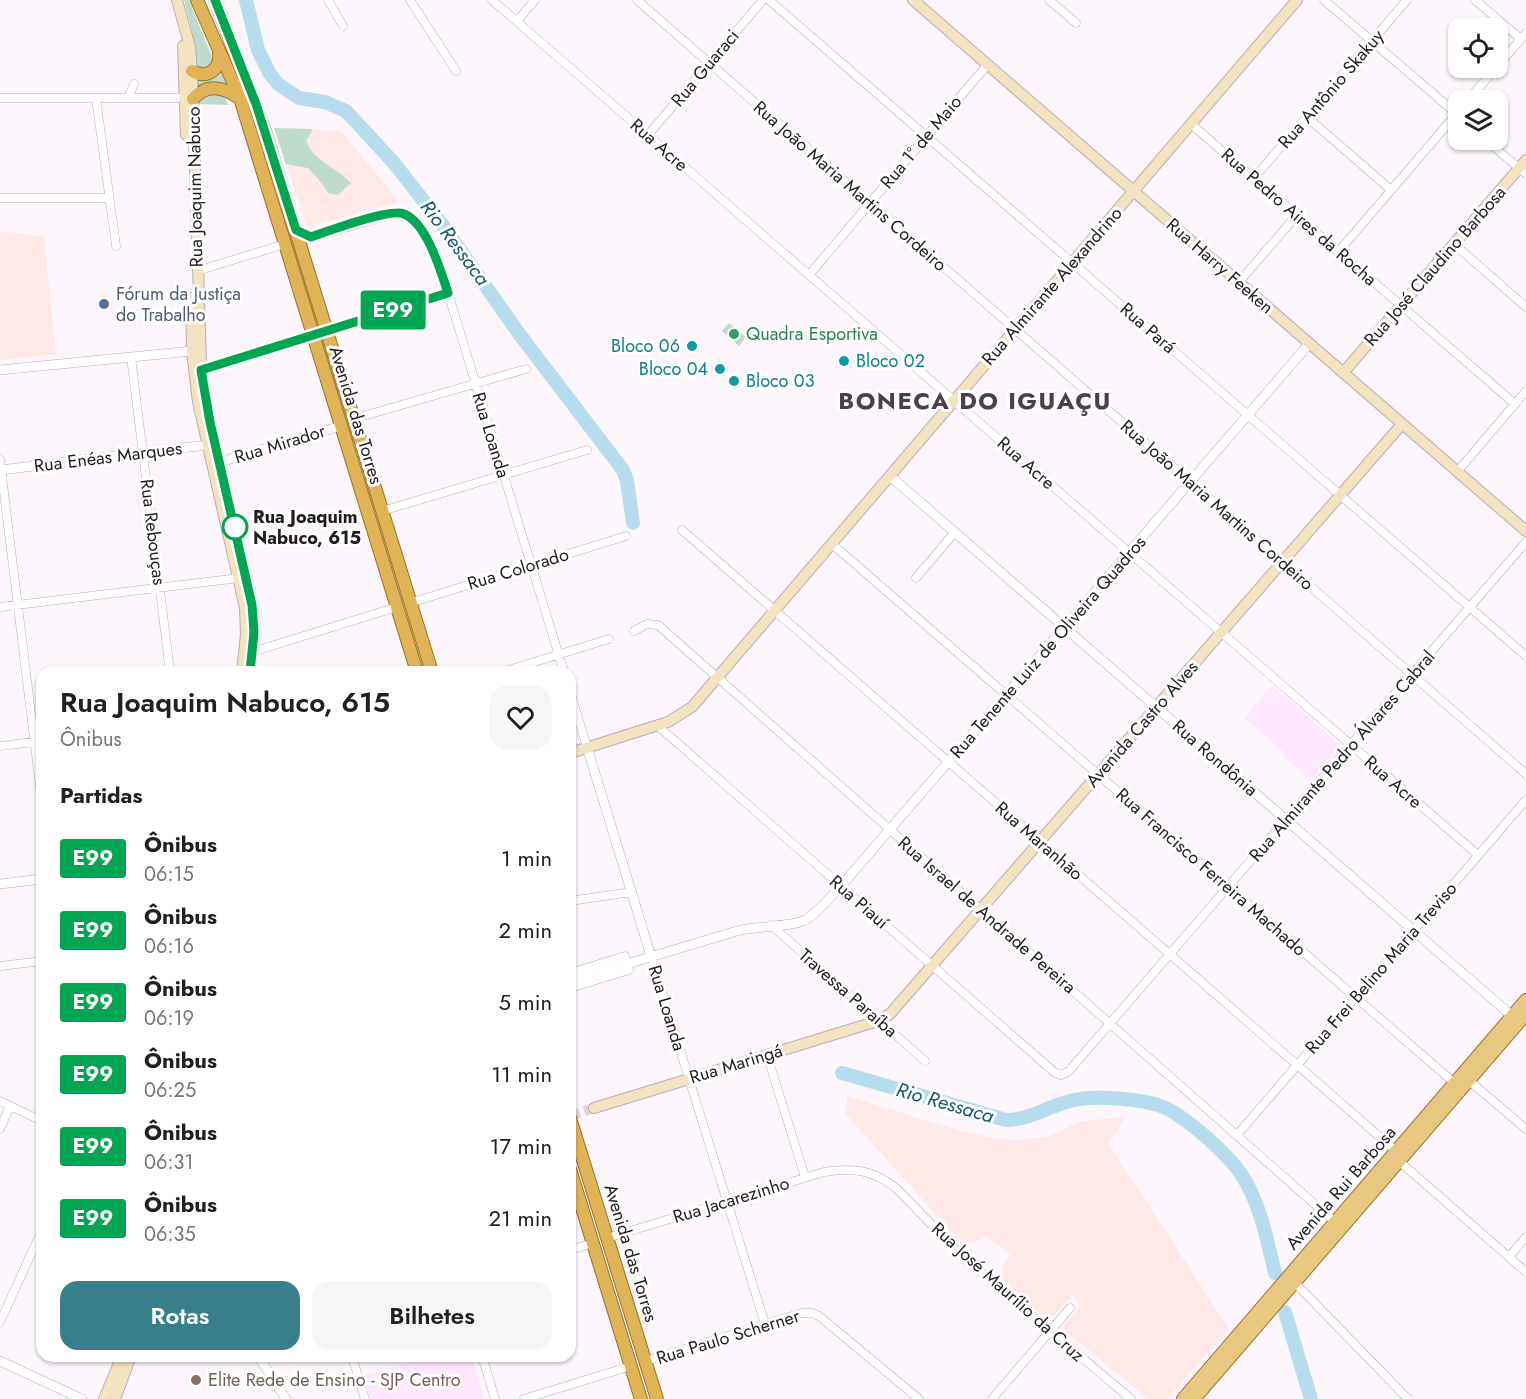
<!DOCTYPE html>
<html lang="pt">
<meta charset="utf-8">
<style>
:root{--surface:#fff;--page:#f6f6f6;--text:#202124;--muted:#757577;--accent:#387e8b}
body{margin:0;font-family:Jost,sans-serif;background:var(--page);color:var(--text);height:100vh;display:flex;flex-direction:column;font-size:22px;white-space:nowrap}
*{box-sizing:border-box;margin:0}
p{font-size:20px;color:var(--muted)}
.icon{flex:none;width:33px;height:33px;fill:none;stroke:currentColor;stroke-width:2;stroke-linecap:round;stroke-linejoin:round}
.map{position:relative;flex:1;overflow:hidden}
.drawer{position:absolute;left:36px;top:666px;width:540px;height:696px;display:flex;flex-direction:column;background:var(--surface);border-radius:18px;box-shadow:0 2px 4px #0004}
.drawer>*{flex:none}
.badge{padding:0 12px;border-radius:4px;font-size:21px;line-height:39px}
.fabs{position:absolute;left:1448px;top:18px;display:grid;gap:12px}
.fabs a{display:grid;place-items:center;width:60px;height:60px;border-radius:12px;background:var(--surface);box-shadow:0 2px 4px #0004;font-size:30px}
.map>.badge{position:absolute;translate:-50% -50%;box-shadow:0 0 0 3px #fff}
h2{padding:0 24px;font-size:22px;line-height:54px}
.round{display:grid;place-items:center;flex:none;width:63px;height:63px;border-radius:18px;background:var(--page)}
.headline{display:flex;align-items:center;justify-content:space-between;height:102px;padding:0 24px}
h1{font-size:28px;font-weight:600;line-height:45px}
.button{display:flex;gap:12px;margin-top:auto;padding:12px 24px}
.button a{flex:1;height:69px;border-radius:18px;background:var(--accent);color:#fff;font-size:24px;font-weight:600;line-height:69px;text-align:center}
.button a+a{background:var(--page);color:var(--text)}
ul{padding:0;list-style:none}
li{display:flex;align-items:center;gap:18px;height:72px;padding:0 24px}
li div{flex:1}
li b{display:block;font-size:22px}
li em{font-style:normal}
li .badge{min-width:66px;font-weight:700;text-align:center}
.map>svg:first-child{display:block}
.built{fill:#fee7ff}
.industrial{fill:#ffe9e6}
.green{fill:#bedbcd}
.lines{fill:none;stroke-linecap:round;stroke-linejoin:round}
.river{stroke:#b7dced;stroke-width:14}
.secondary-tunnel{stroke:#dcd5dc;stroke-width:10;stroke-dasharray:10 5;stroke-linecap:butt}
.minor-casing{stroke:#bbabbc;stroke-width:9}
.tertiary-casing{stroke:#bbabbc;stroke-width:10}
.secondary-casing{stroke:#bbabbc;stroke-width:12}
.primary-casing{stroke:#987228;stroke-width:14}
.trunk-casing{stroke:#987228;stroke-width:14}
.minor{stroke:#fff;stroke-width:8}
.tertiary{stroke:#fff;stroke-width:9}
.secondary{stroke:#f3e3c0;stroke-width:10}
.primary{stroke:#e8c780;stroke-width:12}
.trunk{stroke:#e0b456;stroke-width:12}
.line-casing{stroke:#fff;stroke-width:14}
.line{stroke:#00a651;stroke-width:9}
.service-dot{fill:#5c6f8a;stroke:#fff;stroke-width:2}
.leisure-dot{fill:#2e9e5b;stroke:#fff;stroke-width:2}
.culture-dot{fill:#0f9aa8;stroke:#fff;stroke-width:2}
.stop-dot{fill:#fff;stroke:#00a651;stroke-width:3}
.education-dot{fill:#8d6e63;stroke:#fff;stroke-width:2}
.labels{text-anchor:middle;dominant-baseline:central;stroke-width:6;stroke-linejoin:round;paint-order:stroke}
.street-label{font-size:18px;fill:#221c22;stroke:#fff}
.service-label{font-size:18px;fill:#4e5e75;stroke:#fff;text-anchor:start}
.leisure-label{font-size:18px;fill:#27864d;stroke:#fff;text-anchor:start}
.culture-label{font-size:18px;fill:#0d838f;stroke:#fff;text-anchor:end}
.stop-label{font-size:18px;font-weight:bold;fill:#221c22;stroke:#fff;text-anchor:start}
.education-label{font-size:18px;fill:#785e54;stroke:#fff;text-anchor:start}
.water-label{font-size:20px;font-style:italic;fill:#155972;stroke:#fff}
.district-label{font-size:24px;font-weight:bold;letter-spacing:1.5px;fill:#4c3f4d;stroke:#fff}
</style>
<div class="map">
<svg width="1526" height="1399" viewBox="0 0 1526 1399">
<rect width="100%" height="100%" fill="#fdf6fd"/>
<!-- built -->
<path class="built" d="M1272 685 1341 745 1310 780 1282 755 1284 752 1244 718Z
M429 1356H471L484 1399H371L364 1376Z"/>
<!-- industrial -->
<path class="industrial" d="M274 128 341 131 399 202 307 227Z
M0 231 44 237 56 354 2 360 0 358Z
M847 1096 961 1131 992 1138 1019 1140 1050 1136 1082 1121 1126 1117 1108 1143 1229 1329 1167 1399H1148L1062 1328 1080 1307 1073 1295 1048 1321 1003 1279 1002 1266 1010 1254 986 1235 981 1240 963 1245 845 1113Z"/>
<!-- green -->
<path class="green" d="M184 0H189L212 57V64L208 68H201L196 64 192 31Z
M222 67 231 89 197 90V77H213L219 74Z
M210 92 223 95 229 105 197 104 199 99Z
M274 128 313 129 306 141C314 161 337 168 351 183L338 195 328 193 320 181 308 168 286 164Z
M729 323 746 337 739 346 722 331Z"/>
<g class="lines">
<!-- river -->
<path class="river" d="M246 0 258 50 270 74 278 84 299 98 325 102 346 111 394 163 444 227 520 335 623 470 627 481 633 523
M842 1073 1006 1120C1033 1120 1054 1102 1080 1099 1101 1096 1141 1099 1161 1106 1184 1115 1227 1153 1241 1174 1260 1202 1267 1240 1275 1273
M1285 1312 1311 1399"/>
<!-- secondary-tunnel -->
<path class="secondary-tunnel" d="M289 343 352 323
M570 1116 594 1108"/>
<defs>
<path id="minor" d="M328 0 343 26
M410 0 456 71
M492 0 1478 855
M637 0 1526 774
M769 0 1526 656
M1049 0 1076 23
M1324 0 1458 115
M1475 0 1521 39
M517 21 535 0
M1497 67 1526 33
M0 98H185
M96 98 116 246
M128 98 134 84
M1468 100 1496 68
M1307 117 1391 190
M1191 124 1515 404
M648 135 763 0
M1486 140 1526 174
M1254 178 1407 0
M0 198H109
M1454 244 1526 307
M1339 251 1458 112
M197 271 285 244
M809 275 988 64
M1239 282 1297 215
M448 293 564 672
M131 357 170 672
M353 419 526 369
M0 460 42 803
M1457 472 1526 391
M382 511 587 450
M682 530 1396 1151 1399 1161 1526 1272
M832 544 1451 1080C1459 1084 1465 1080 1473 1084L1526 1129
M916 578 955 532
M410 603 626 536
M0 607 239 578
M634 631 647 624 658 625 1335 1222
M252 652 397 607
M502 672 609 639
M570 691 587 747
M658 726 1054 1072 1061 1075 1068 1072 1526 542
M0 746 42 741
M570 901 632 892
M771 925 925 1061
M651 956 765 1324
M0 966 42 961
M570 973 625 956 629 970 570 988
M767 1055 805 1177
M0 1101 42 1121
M0 1129 10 1106
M1237 1135 1526 800
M607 1238 824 1172C853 1167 874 1170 897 1189L964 1258 1131 1399
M570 1250 593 1243
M1509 1257 1526 1237
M1295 1283 1408 1399
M0 1322 42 1230
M352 1356 365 1399
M482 1356 495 1399
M646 1361 802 1313H812L819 1316 919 1399
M524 1399 631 1366
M992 1399 1070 1308"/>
<path id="tertiary" d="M0 370 192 351
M220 462 341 426
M0 470 215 444
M890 476 1512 1016
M587 747 651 956
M0 884 42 879
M570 981 737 931C756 926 788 927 803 921 817 914 830 897 841 886L1309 344
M258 1356 286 1399
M0 1361 82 1399"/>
<path id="secondary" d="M177 0 190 47 192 71 201 363 210 422 250 592 254 632 250 672
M913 0 1526 531
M183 46 186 135
M296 230 311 237 387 214C424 206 440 266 448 293L352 323
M191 298 192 351 198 402 245 608 246 635 242 672
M201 370 289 343
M1343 373 1526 160
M570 753 668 722 692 707 1297 0
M594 1108 878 1021 890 1014 1402 424
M104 1399 122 1356
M115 1399 131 1356"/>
<path id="primary" d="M1183 1399 1526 1000
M1194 1399 1526 1014"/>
<path id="trunk" d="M197 0 240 98 417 672
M215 0 264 128 432 672
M192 71C207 79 221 70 219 53
M193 99C207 83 223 87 239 98
M570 1118 657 1399
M570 1169 641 1399"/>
</defs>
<!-- minor casing -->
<use href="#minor" class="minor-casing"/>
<!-- tertiary casing -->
<use href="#tertiary" class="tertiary-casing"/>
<!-- secondary casing -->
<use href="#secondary" class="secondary-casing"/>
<!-- primary casing -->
<use href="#primary" class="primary-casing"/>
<!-- trunk casing -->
<use href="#trunk" class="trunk-casing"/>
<!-- minor -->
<use href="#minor" class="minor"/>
<!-- tertiary -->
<use href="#tertiary" class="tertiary"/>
<!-- secondary -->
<use href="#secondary" class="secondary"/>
<!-- primary -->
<use href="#primary" class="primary"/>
<!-- trunk -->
<use href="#trunk" class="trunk"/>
</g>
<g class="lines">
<defs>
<path id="line" d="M215 0 256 104 296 230 311 237C328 231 391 208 404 214 427 223 441 272 448 293L201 370 210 422 252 605 254 632 250 672"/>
</defs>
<!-- line casing -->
<use href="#line" class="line-casing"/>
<!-- line -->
<use href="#line" class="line"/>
</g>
<!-- markers -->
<circle class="service-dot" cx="104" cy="304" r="6"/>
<circle class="leisure-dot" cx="734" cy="334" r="6"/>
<g class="culture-dot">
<circle cx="692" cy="346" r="6"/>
<circle cx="844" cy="361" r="6"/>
<circle cx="720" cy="369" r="6"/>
<circle cx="734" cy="381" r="6"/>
</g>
<circle class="stop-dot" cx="235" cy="527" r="12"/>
<circle class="education-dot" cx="196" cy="1380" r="6"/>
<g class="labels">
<!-- street labels -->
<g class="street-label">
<text transform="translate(705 68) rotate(-50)">Rua Guaraci</text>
<text transform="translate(1331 89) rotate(-49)">Rua Antônio Skakuy</text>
<text transform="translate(921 142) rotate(-50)">Rua 1º de Maio</text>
<text transform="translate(659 145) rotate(41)">Rua Acre</text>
<text transform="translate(850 186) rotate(41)">Rua João Maria Martins Cordeiro</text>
<text transform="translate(195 187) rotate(-91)">Rua Joaquim Nabuco</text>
<text transform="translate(1299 217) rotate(41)">Rua Pedro Aires da Rocha</text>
<text transform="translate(1220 266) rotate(41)">Rua Harry Feeken</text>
<text transform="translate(1435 266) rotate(-49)">Rua José Claudino Barbosa</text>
<text transform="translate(1052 286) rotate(-49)">Rua Almirante Alexandrino</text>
<text transform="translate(1148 328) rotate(41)">Rua Pará</text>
<text transform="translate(356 415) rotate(73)">Avenida das Torres</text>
<text transform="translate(491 435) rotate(73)">Rua Loanda</text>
<text transform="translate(280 444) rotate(-17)">Rua Mirador</text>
<text transform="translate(108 457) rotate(-7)">Rua Enéas Marques</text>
<text transform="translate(1026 463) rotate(41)">Rua Acre</text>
<text transform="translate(1217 505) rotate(41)">Rua João Maria Martins Cordeiro</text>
<text transform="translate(153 532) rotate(83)">Rua Rebouças</text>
<text transform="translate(518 569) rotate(-17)">Rua Colorado</text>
<text transform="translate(1048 647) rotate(-49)">Rua Tenente Luiz de Oliveira Quadros</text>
<text transform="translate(1142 724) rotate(-49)">Avenida Castro Alves</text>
<text transform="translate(1342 756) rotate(-49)">Rua Almirante Pedro Álvares Cabral</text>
<text transform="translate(1215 758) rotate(41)">Rua Rondônia</text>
<text transform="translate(1393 782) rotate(41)">Rua Acre</text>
<text transform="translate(1039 841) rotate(41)">Rua Maranhão</text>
<text transform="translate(1211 872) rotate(41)">Rua Francisco Ferreira Machado</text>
<text transform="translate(859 902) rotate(41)">Rua Piauí</text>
<text transform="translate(987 915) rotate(41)">Rua Israel de Andrade Pereira</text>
<text transform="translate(1381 968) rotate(-49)">Rua Frei Belino Maria Treviso</text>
<text transform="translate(848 993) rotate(41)">Travessa Paraíba</text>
<text transform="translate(667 1008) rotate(73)">Rua Loanda</text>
<text transform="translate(736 1064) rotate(-17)">Rua Maringá</text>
<text transform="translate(1341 1188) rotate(-49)">Avenida Rui Barbosa</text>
<text transform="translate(731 1200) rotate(-17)">Rua Jacarezinho</text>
<text transform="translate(631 1253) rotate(73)">Avenida das Torres</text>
<text transform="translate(1008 1292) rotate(42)">Rua José Maurílio da Cruz</text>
<text transform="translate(728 1337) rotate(-17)">Rua Paulo Scherner</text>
</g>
<!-- service labels -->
<g class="service-label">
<text x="116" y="294">Fórum da Justiça<tspan x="116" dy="21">do Trabalho</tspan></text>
</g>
<!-- leisure labels -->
<g class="leisure-label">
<text x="746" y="334">Quadra Esportiva</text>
</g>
<!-- culture labels -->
<g class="culture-label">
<text x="680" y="346">Bloco 06</text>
<text x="856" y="361" text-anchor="start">Bloco 02</text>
<text x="708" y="369">Bloco 04</text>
<text x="746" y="381" text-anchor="start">Bloco 03</text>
</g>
<!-- stop labels -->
<g class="stop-label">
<text x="253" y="517">Rua Joaquim<tspan x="253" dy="21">Nabuco, 615</tspan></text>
</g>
<!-- education labels -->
<g class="education-label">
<text x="208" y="1380">Elite Rede de Ensino - SJP Centro</text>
</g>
<!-- water labels -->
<g class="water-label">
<text transform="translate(455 243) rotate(53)">Rio Ressaca</text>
<text transform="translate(945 1103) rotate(16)">Rio Ressaca</text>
</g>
<!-- district labels -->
<g class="district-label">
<text x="975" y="400">BONECA DO IGUAÇU</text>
</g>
</g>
</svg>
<div class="fabs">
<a><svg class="icon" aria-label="locate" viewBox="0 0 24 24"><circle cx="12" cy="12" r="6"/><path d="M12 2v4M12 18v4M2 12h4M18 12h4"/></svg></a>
<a><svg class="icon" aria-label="layers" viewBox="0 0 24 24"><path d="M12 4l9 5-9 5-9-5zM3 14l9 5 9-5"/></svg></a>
</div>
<b class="badge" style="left:393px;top:310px;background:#00a651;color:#fff">E99</b>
<section class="drawer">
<div class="headline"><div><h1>Rua Joaquim Nabuco, 615</h1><p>Ônibus</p></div><a class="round"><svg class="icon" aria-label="heart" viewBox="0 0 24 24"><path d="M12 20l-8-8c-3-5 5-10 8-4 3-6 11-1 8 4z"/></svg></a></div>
<h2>Partidas</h2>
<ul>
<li><span class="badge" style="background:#00a651;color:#fff">E99</span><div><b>Ônibus</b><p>06:15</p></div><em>1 min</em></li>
<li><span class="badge" style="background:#00a651;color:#fff">E99</span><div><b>Ônibus</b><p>06:16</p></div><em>2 min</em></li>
<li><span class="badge" style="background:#00a651;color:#fff">E99</span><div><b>Ônibus</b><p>06:19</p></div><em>5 min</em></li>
<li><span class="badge" style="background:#00a651;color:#fff">E99</span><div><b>Ônibus</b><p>06:25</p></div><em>11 min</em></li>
<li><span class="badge" style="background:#00a651;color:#fff">E99</span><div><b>Ônibus</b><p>06:31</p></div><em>17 min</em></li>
<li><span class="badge" style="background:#00a651;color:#fff">E99</span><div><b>Ônibus</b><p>06:35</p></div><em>21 min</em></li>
</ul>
<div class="button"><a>Rotas</a><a>Bilhetes</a></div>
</section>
</div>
